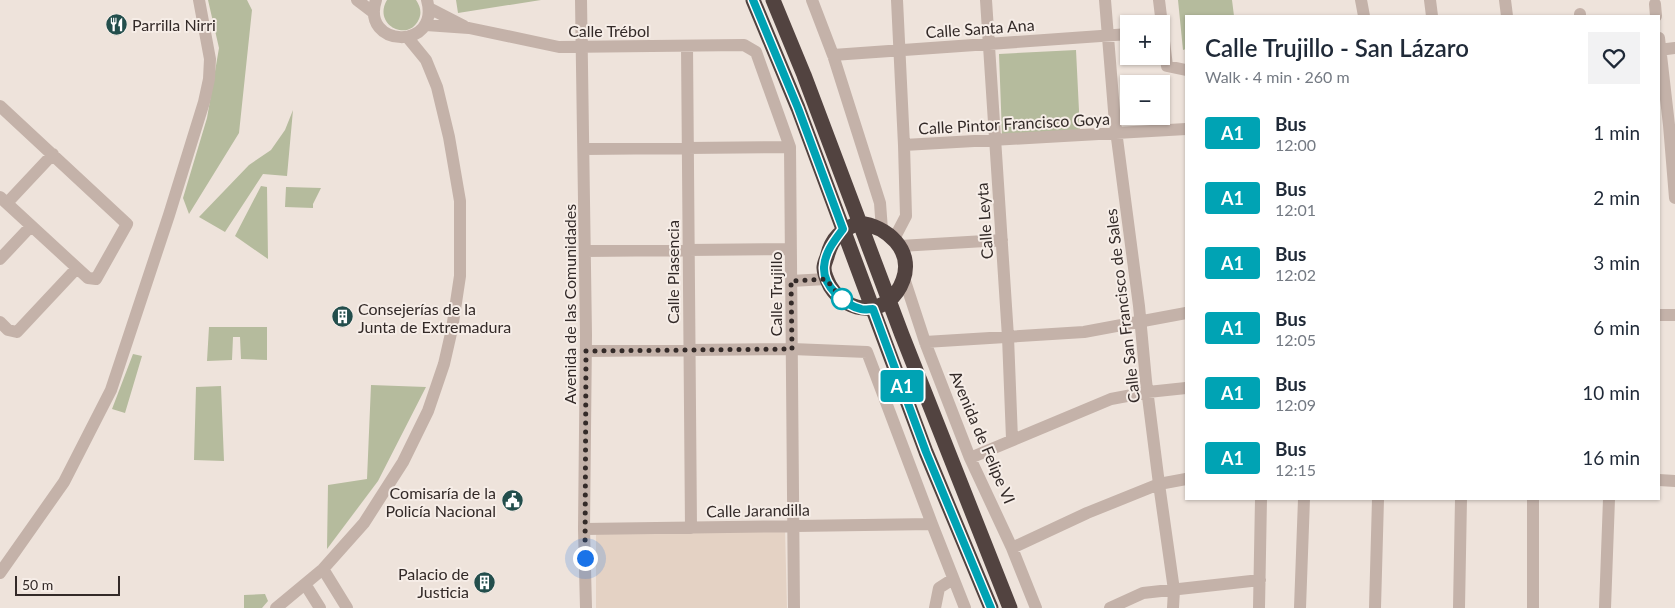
<!DOCTYPE html>
<meta charset="utf-8">
<style>
:root{--surface:#fff;--page:#f2f2f3;--text:#1f2937;--muted:#747a83}
body{margin:0;font-family:Lato,sans-serif;background:var(--page);color:var(--text);height:100vh;display:flex;flex-direction:column;font-size:19px;white-space:nowrap}
*{box-sizing:border-box;margin:0}
p{font-size:16px;color:var(--muted)}
.icon{flex:none;width:28px;height:28px;fill:none;stroke:currentColor;stroke-width:2;stroke-linecap:round;stroke-linejoin:round}
.map{position:relative;flex:1;overflow:hidden}
.drawer{position:absolute;left:1185px;top:15px;width:475px;height:485px;display:flex;flex-direction:column;background:var(--surface);border-radius:0px;box-shadow:0 1px 4px #0004}
.drawer>*{flex:none}
.badge{padding:0 10px;border-radius:4px;font-size:18px;line-height:32px}
.buttons{position:absolute;left:1120px;top:15px;display:grid;gap:10px}
.buttons a{display:grid;place-items:center;width:50px;height:50px;border-radius:0px;background:var(--surface);box-shadow:0 1px 4px #0004;font-size:25px}
.scale{position:absolute;left:15px;bottom:12px;width:105px;box-sizing:border-box;padding-left:5px;border:2px solid #332a28;border-top:0;font-size:14px;line-height:18px;white-space:nowrap;color:#332a28;-webkit-text-stroke:4px #f6ede7;paint-order:stroke}
.you{position:absolute;width:25px;height:25px;margin:-12px;border:4px solid #fff;border-radius:50%;background:#1a73e8;box-shadow:0 0 0 8px #1a73e833}
.map>.badge{position:absolute;translate:-50% -50%;box-shadow:0 0 0 2px #fff}
.round{display:grid;place-items:center;flex:none;width:52px;height:52px;border-radius:0px;background:var(--page)}
.head{display:flex;align-items:center;justify-content:space-between;height:85px;padding:0 20px}
h1{font-size:24px;font-weight:600;line-height:38px}
ul{padding:0;list-style:none}
li{display:flex;align-items:center;gap:15px;height:65px;padding:0 20px}
li div{flex:1}
li b{display:block;font-size:19px}
li em{font-style:normal}
li .badge{min-width:55px;font-weight:700;text-align:center}
.map>svg:first-child{display:block}
.green{fill:#b5bb9d}
.plaza{fill:#e4d2c4}
.lines{fill:none;stroke-linecap:round;stroke-linejoin:round}
.minor{stroke:#c4b2a9;stroke-width:12}
.highway{stroke:#524340;stroke-width:15}
.line-casing{stroke:#fff;stroke-width:11}
.line{stroke:#00a3b4;stroke-width:8}
.walk{stroke:#332a28;stroke-width:5;stroke-dasharray:0 9}
.stop-dot{fill:#fff;stroke:#00a3b4;stroke-width:2.5}
.labels{text-anchor:middle;dominant-baseline:central;stroke-width:4;stroke-linejoin:round;paint-order:stroke}
.poi-label{font-size:16px;fill:#332a28;stroke:#f6ede7;text-anchor:start}
.street-label{font-size:16px;fill:#332a28;stroke:#f6ede7}
</style>
<div class="map">
<svg width="1675" height="608" viewBox="0 0 1675 608">
<rect width="100%" height="100%" fill="#eee3db"/>
<!-- green -->
<path class="green" d="M208 0H247L252 10 239 133 189 214 183 198 207 118 219 48Z
M387 0H416C420 6 422 12 419 19 409 43 372 25 387 0Z
M456 0H541L458 13Z
M1178 0H1232L1234 16H1186V49L1183 50Z
M1076 50 1080 131 1002 135 999 54Z
M293 110 287 176 263 174 225 232 199 217 249 165 271 150 285 130Z
M261 186 267 187 268 259 235 236Z
M286 187 321 188 313 204V208L285 207Z
M209 327H267V360L241 359 240 337H233L232 360 207 361Z
M133 354 142 356 125 413 112 409Z
M371 385 426 387 378 481 327 549 328 485 367 479Z
M221 386 224 461 194 460 196 387Z
M265 594 268 601 262 608H244V595Z"/>
<!-- plaza -->
<path class="plaza" d="M785 529 787 608H596V533Z"/>
<g class="lines">
<!-- minor -->
<path class="minor" d="M357 0 374 13
M376 0C360 48 441 51 427 0
M581 0 586 335 584 529 586 608
M812 0 833 55 880 203 882 230
M986 0 1008 337 1012 439
M1105 0 1115 123 1139 306 1146 381 1159 484 1174 590 1173 608
M1159 0 1167 66 1186 70
M1361 0 1364 16
M1430 0 1432 16
M1505 0 1507 16
M1655 4 1656 16
M429 8 464 26
M1580 14V16
M426 25 469 28 559 47 744 45 756 52 790 147 794 608
M1659 38 1669 125 1675 198
M687 46 691 528
M1659 50 1675 48
M833 55 1129 34
M0 106 127 224 96 279 88 278 0 197
M904 145 1186 129
M584 149 790 147
M7 203 53 154
M894 239 906 216 904 145 897 0
M900 246 1002 240
M585 251 791 249
M0 259 31 226
M904 278 925 342 970 458 1012 548 1036 608
M791 281 826 279
M1659 315H1675
M0 322 8 330 17 332 77 268
M925 342 1084 332 1186 313
M586 351 792 349 867 352 932 524 965 608
M970 458 1111 399 1148 392 1186 388
M1659 480 1675 481
M584 529 932 524
M1012 548 1087 513 1159 484 1186 479
M323 569 347 608
M0 573 64 482 111 390 169 215 204 102 209 79 210 59 199 0
M305 584 320 608
M276 608 323 569 364 523 403 462 428 411 444 364 452 329 460 276V201L449 137 437 87 426 60 408 38
M935 608 939 588 953 579
M1110 608 1143 593 1260 580
M1259 608 1261 499
M1300 608 1304 499
M1375 608 1378 499
M1459 608 1461 499
M1533 608V499
M1605 608 1609 499"/>
<!-- highway -->
<path class="highway" d="M753 0 798 108 926 452 991 608
M773 0 804 75 902 335 1010 608
M859 223C887 226 914 250 903 280 890 316 849 317 830 286 827 280 824 274 824 268 824 264 826 260 827 257 832 237 841 230 859 223Z"/>
</g>
<g class="lines">
<defs>
<path id="line" d="M753 0 798 108 843 229C834 241 825 252 824 267 823 286 844 305 861 309 864 310 869 309 873 309L926 452 991 608"/>
</defs>
<!-- line casing -->
<use href="#line" class="line-casing"/>
<!-- line -->
<use href="#line" class="line"/>
<!-- walk -->
<path class="walk" d="M585 558 586 351 792 349 791 281 826 279 842 299"/>
</g>
<!-- icons -->
<defs>
<symbol id="restaurant-disc" viewBox="-11 -11 22 22"><circle r="9.5" fill="#234e4c" stroke="#f6ede7"/><path d="M-5-6h1v4h1v-4h1v4h1v-4h1v5L-1.5 .5V6h-2V.5L-5-1ZM5-6V6H3V1.5H1.5Q1.5-4 5-6Z" fill="#fff"/></symbol>
<symbol id="building-disc" viewBox="-11 -11 22 22"><circle r="9.5" fill="#234e4c" stroke="#f6ede7"/><path d="M-4-6H4V6H1V3H-1V6H-4ZM-2.5-4.3h1.7v1.8h-1.7ZM.8-4.3h1.7v1.8H.8ZM-2.5-1h1.7V.8h-1.7ZM.8-1h1.7V.8H.8Z" fill="#fff"/></symbol>
<symbol id="civic-disc" viewBox="-11 -11 22 22"><circle r="9.5" fill="#234e4c" stroke="#f6ede7"/><path d="M-.6-6.5H3V-4.5H.6V-3L4-1V1h2V6H-6V1h2V-1L-.6-3ZM-1.2 2.5V6h2.4V2.5Z" fill="#fff"/></symbol>
</defs>
<g fill-rule="evenodd">
<use href="#restaurant-disc" x="104" y="12" width="25" height="25"/>
<use href="#building-disc" x="330" y="304" width="25" height="25"/>
<use href="#civic-disc" x="500" y="488" width="25" height="25"/>
<use href="#building-disc" x="472" y="570" width="25" height="25"/>
</g>
<!-- markers -->
<circle class="stop-dot" cx="842" cy="299" r="10"/>
<g class="labels">
<!-- poi labels -->
<g class="poi-label">
<text x="132" y="24">Parrilla Nirri</text>
<text x="358" y="308">Consejerías de la<tspan x="358" dy="18">Junta de Extremadura</tspan></text>
<text x="496" y="492" text-anchor="end">Comisaría de la<tspan x="496" dy="18">Policía Nacional</tspan></text>
<text x="469" y="573" text-anchor="end">Palacio de<tspan x="469" dy="18">Justicia</tspan></text>
</g>
<!-- street labels -->
<g class="street-label">
<text transform="translate(980 28) rotate(-4)">Calle Santa Ana</text>
<text x="609" y="30">Calle Trébol</text>
<text transform="translate(1014 123) rotate(-3)">Calle Pintor Francisco Goya</text>
<text transform="translate(984 221) rotate(-94)">Calle Leyta</text>
<text transform="translate(672 272) rotate(-90)">Calle Plasencia</text>
<text transform="translate(775 294) rotate(-90)">Calle Trujillo</text>
<text transform="translate(569 304) rotate(-90)">Avenida de las Comunidades</text>
<text transform="translate(1122 306) rotate(-97)">Calle San Francisco de Sales</text>
<text transform="translate(983 437) rotate(67)">Avenida de Felipe VI</text>
<text transform="translate(758 510) rotate(-1)">Calle Jarandilla</text>
</g>
</g>
</svg>
<div class="buttons">
<a>+</a>
<a>−</a>
</div>
<div class="scale">50 m</div>
<div class="you" style="left:585px;top:558px"></div>
<b class="badge" style="left:902px;top:386px;background:#00a3b4;color:#fff">A1</b>
<section class="drawer">
<div class="head"><div><h1>Calle Trujillo - San Lázaro</h1><p>Walk · 4 min · 260 m</p></div><a class="round"><svg class="icon" aria-label="heart" viewBox="0 0 24 24"><path d="M12 20l-8-8c-3-5 5-10 8-4 3-6 11-1 8 4z"/></svg></a></div>
<ul>
<li><span class="badge" style="background:#00a3b4;color:#fff">A1</span><div><b>Bus</b><p>12:00</p></div><em>1 min</em></li>
<li><span class="badge" style="background:#00a3b4;color:#fff">A1</span><div><b>Bus</b><p>12:01</p></div><em>2 min</em></li>
<li><span class="badge" style="background:#00a3b4;color:#fff">A1</span><div><b>Bus</b><p>12:02</p></div><em>3 min</em></li>
<li><span class="badge" style="background:#00a3b4;color:#fff">A1</span><div><b>Bus</b><p>12:05</p></div><em>6 min</em></li>
<li><span class="badge" style="background:#00a3b4;color:#fff">A1</span><div><b>Bus</b><p>12:09</p></div><em>10 min</em></li>
<li><span class="badge" style="background:#00a3b4;color:#fff">A1</span><div><b>Bus</b><p>12:15</p></div><em>16 min</em></li>
</ul>
</section>
</div>
